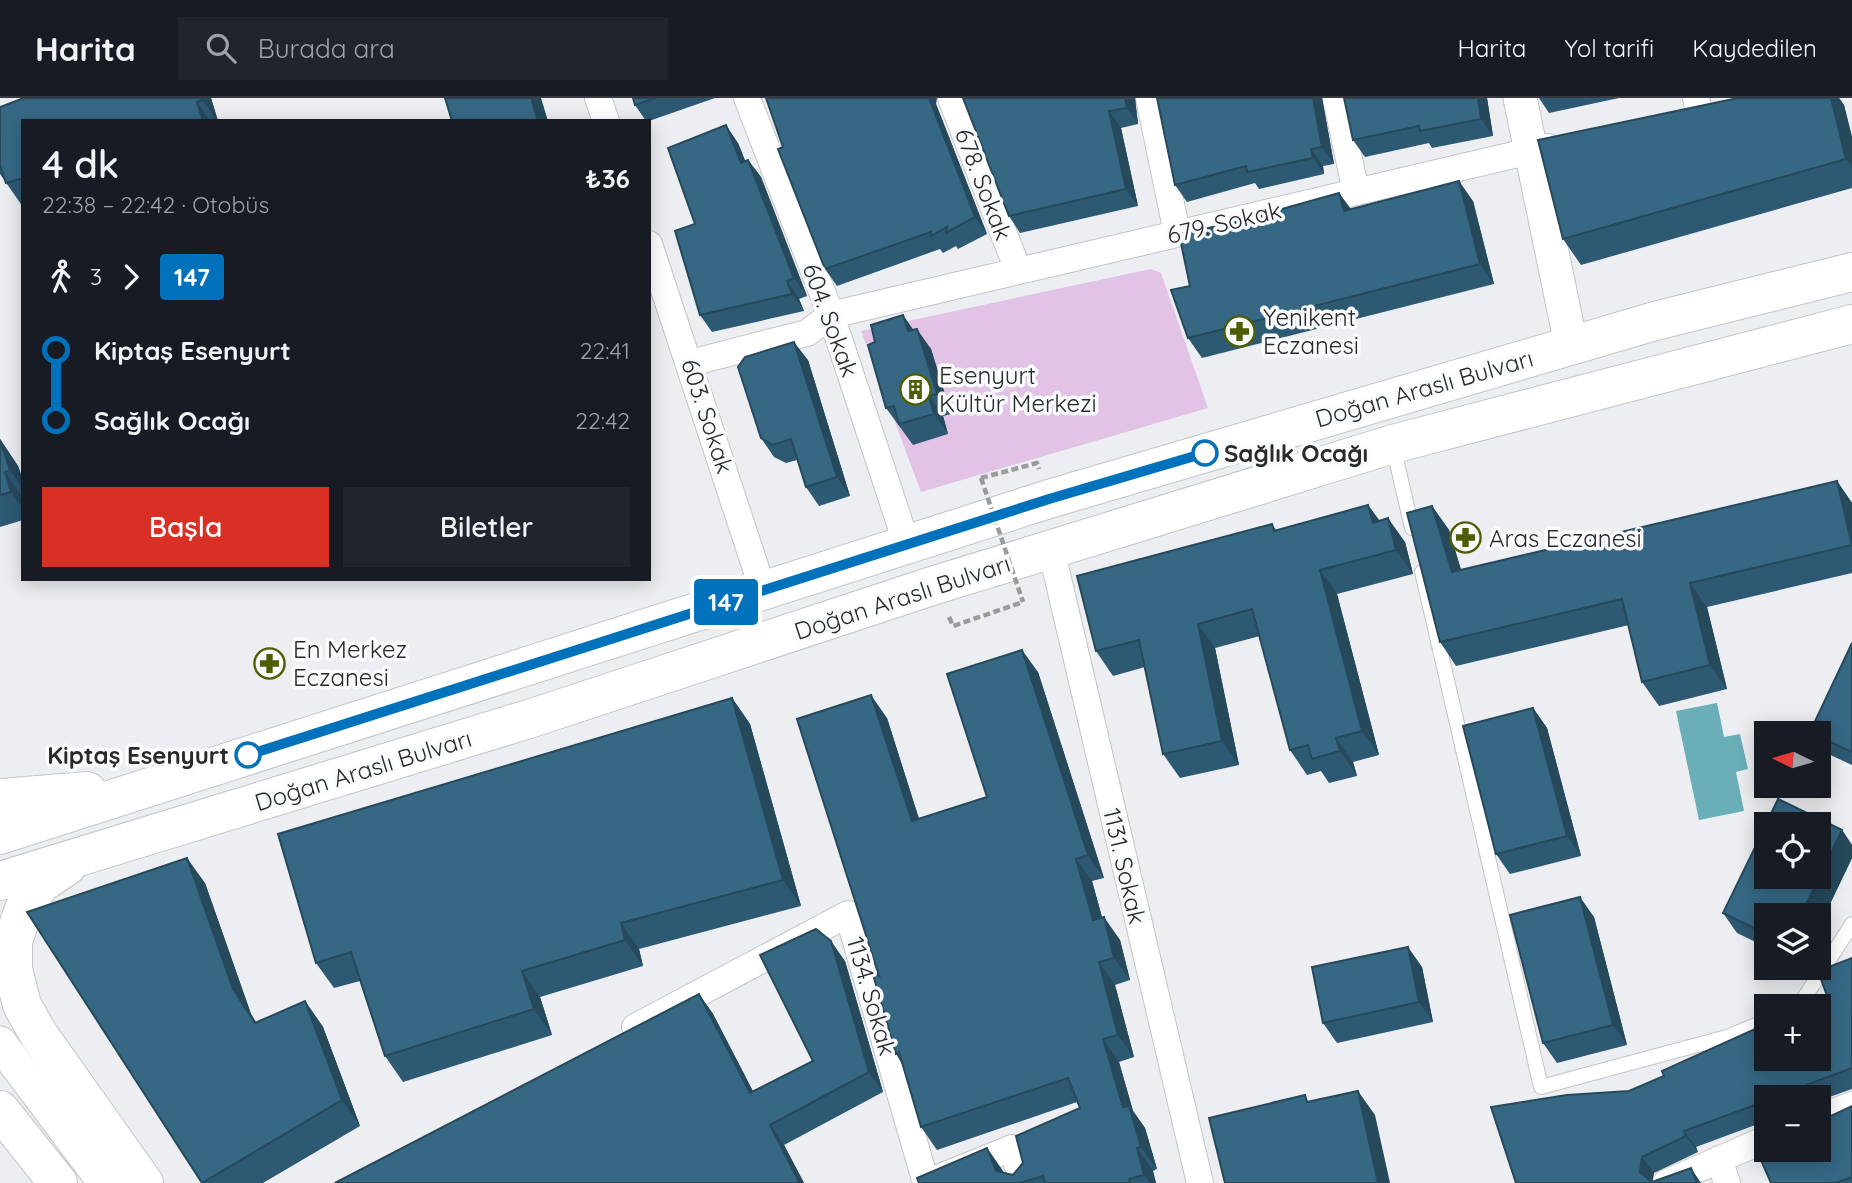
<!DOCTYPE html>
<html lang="tr">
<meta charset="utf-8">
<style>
:root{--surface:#171b24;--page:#20242c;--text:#f1f3f6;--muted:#9ea1a6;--line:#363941;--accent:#d93025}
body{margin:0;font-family:Quicksand,sans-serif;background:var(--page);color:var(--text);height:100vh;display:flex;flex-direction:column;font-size:26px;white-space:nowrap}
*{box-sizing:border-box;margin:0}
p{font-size:23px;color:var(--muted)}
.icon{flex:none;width:38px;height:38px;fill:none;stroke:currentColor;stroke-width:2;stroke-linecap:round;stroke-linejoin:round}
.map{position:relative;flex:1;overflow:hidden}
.drawer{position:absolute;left:21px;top:21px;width:630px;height:462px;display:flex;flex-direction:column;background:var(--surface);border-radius:0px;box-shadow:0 4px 18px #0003}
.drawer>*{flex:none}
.badge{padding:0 14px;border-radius:5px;font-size:24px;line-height:46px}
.needle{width:46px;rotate:275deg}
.controls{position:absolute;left:1754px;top:623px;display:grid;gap:14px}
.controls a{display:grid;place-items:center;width:77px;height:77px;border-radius:0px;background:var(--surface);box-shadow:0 4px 18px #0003;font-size:35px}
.map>.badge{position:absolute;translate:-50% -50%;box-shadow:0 0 0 4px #fff}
.legs{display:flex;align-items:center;gap:10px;height:77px;padding:0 21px;font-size:23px}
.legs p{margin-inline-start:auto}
.head{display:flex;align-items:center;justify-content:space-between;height:119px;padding:0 21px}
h1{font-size:38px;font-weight:600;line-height:52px}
.primary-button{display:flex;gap:14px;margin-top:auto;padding:14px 21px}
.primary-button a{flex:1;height:80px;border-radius:0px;background:var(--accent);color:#fff;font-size:28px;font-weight:600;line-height:80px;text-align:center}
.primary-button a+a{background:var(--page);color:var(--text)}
ul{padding:0 21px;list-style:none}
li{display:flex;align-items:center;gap:24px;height:70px;font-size:26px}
li i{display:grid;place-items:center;width:10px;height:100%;margin:0 9px;background:currentColor}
li i::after{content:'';width:18px;height:18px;margin:-9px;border:5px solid;border-radius:50%;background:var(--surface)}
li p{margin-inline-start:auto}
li:first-child i{background:linear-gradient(#0000 50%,currentColor 0)}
li:last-child i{background:linear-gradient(currentColor 50%,#0000 0)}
header{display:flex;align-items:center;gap:42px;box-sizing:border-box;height:98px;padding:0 35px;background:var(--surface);border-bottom:2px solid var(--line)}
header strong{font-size:33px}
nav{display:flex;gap:38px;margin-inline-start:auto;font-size:24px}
.search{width:490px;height:63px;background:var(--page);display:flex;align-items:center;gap:18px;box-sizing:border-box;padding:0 24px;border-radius:0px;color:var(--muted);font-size:26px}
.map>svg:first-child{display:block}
.green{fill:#e2c3e6}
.water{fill:#6aaeb8}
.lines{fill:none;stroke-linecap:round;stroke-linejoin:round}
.service-casing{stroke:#c3c4c7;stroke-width:16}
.minor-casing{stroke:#c3c4c7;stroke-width:28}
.tertiary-casing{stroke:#c3c4c7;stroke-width:35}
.primary-casing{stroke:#c3c4c7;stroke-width:40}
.path{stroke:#999b9d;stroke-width:4.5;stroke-dasharray:7 3.5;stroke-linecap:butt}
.service{stroke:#fff;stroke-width:14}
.minor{stroke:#fff;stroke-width:26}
.tertiary{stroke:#fff;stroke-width:33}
.primary{stroke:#fff;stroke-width:38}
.path-bridge{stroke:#999b9d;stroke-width:4.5;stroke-dasharray:7 3.5;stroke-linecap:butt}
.wall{fill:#2e5972}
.shaded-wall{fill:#26495c}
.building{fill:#366884;stroke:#26495c;stroke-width:2}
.line-1-casing{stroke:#fff;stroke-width:16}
.line-1{stroke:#0072bc;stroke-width:10}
.stop-1-dot{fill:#fff;stroke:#0072bc;stroke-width:3.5}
.labels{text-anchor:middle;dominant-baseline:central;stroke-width:7;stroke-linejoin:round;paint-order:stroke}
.street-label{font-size:24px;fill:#292a2b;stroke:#fafbfe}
.poi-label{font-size:24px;fill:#292a2b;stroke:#fafbfe;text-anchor:start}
.stop-label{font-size:24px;font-weight:bold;fill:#292a2b;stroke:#fafbfe;text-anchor:start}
</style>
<header>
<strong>Harita</strong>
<div class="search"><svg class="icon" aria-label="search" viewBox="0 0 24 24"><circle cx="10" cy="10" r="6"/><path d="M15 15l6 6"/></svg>Burada ara</div>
<nav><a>Harita</a><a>Yol tarifi</a><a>Kaydedilen</a></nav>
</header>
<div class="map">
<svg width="1852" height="1085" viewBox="0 0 1852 1085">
<rect width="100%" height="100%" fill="#eceef1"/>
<!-- green -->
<path class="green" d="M1151 171 1161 175 1208 310 921 394 861 233Z"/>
<!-- water -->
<path class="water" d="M1717 605 1724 639 1740 636 1748 671 1736 674 1744 713 1699 722 1676 613Z"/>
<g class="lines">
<defs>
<path id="service" d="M1393 348 1412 430
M1422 474 1541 989 1727 939 1766 923
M1799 908 1852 826"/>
<path id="minor" d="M598 0 606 23
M747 0 831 217 907 447
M951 0 1018 172
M1149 0 1177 135
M1336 0 1356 94
M1696 0 1699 15
M649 146 763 492
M690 265 807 235 831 217 1548 49
M1051 451 1200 1085
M635 929 848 816 926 1085 1012 1050 1023 1085
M1818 1020 1852 1007
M1719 1061 1727 1085
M1666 1085 1766 1041"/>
<path id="tertiary" d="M1520 0 1571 246
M0 945 105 1085"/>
<path id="primary" d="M0 700 87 693
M0 737 1049 401 1655 223 1852 174
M67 768 40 786 24 811 13 843V871L22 907 39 937 144 1085
M0 783 532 620 932 488 1393 346 1852 226
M0 1012 58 1085"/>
</defs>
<!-- service casing -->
<use href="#service" class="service-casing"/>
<!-- minor casing -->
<use href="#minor" class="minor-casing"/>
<!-- tertiary casing -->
<use href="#tertiary" class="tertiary-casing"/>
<!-- primary casing -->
<use href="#primary" class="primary-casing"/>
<!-- path -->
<path class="path" d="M981 380 1037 365 1039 371
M949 519 953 528 1023 504"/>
<!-- service -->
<use href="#service" class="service"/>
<!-- minor -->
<use href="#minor" class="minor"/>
<!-- tertiary -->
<use href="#tertiary" class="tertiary"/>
<!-- primary -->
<use href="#primary" class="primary"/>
<!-- path-bridge -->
<path class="path-bridge" d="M981 380 1023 504"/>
</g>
<!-- wall -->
<path class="wall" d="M24 0H211L218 23H23V109L0 76V9Z
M633 0H715L649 23H646L635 7Z
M963 0H1135L1138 26 1121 30 1138 108 1020 135 1009 118Z
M1322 0 1334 66 1323 68 1324 76 1259 91 1255 85 1187 104 1175 87Z
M1344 0H1487L1493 38 1432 50 1429 45 1365 59 1353 42Z
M1539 0H1619L1549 15Z
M1738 0H1839L1844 7 1852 39V90L1581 167 1563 141Z
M936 6 987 136 958 151 956 148 943 155 940 151 837 188 825 171Z
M738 45 745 63 748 62 761 79 807 198 799 201 804 213 712 234 700 217 695 126Z
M1339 95 1351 111 1473 103 1494 186 1202 260 1188 240 1190 188 1232 125Z
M913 232 931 251 951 316 943 318 948 336 913 347 886 310Z
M808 262 850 398 819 408 806 389 797 362 786 365 774 359 761 340Z
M0 341 18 368 23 382V422L0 429Z
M1837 383 1852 405V475L1707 509 1727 591 1659 608 1642 584 1629 527 1456 568 1440 544 1432 408 1449 432 1461 472Z
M1368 407 1380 423 1405 444 1413 476 1337 496 1379 657 1353 664 1357 678 1329 685 1321 673 1307 677 1290 652 1260 538 1215 550 1239 667 1180 680 1163 656 1145 569 1113 578 1096 553 1272 426 1276 432Z
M1852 545V667L1824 654 1818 646V635H1811L1810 634Z
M1038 574 1104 780 1092 783 1102 819 1120 842 1130 882 1115 887 1134 959 1119 964 1133 1013 1145 1030 1157 1071 1153 1073 1156 1085H919L987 1050 1004 1075 1013 1077 1080 1010 1077 1004 937 1052 921 1029 902 966 896 956 879 878 887 620 919 721 987 699Z
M732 600 750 626 801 808 639 851 643 868 540 899 552 937 403 984 385 958 360 883 334 890 316 865Z
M1533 610 1547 630 1581 758 1510 776 1496 756Z
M1842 732 1852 747V760L1818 831 1766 817V849L1737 835 1723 815Z
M205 785 251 916 256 925 305 903 323 929 360 1028 263 1085H203Z
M1594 819 1627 947 1557 965 1543 945Z
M1852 860V991L1818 1003V999H1766V1023L1696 1049 1698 1054 1654 1075 1652 1084 1701 1085H1516L1629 993 1664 978 1764 927 1766 929V961L1830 906Z
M845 863 883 994 784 1047 804 1085H335L699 896 713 916 753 993 813 963Z
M1422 869 1433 924 1337 945 1323 925Z
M1852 1008V1085H1771Z"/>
<!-- shaded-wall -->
<path class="shaded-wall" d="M201 0H211L218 23H217Z
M531 0H541L548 23H538Z
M929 0H937L936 6 987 136 975 119Z
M1125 0H1135L1138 26 1127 10Z
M1313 0H1322L1334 66 1322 49Z
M1478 0H1487L1493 38 1481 21Z
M1831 0H1839L1844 7 1852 39V70L1846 61Z
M197 4 210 23H203Z
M1109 13 1121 30 1138 108 1126 91Z
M726 27 738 45 753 82 741 65Z
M1311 51 1323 68 1324 76 1313 60Z
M748 62 761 79 807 198 794 180Z
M1459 83 1473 103 1494 186 1480 166Z
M1339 95 1353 115 1344 113Z
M787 183 799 201 804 213 792 196Z
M903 217 917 237 908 233Z
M917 231 931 251 951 316 937 296Z
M794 244 808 262 850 398 837 379Z
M929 298 943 318 948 336 934 316Z
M0 341 18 368 23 382V391L10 372 0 352Z
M5 374 23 400V410L11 394Z
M1837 383 1852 405V447Z
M1368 407 1385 431 1373 425Z
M1432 408 1449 432 1469 498 1452 474Z
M1388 420 1405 444 1413 476 1396 452Z
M1320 472 1337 496 1379 657 1362 633Z
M1690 485 1707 509 1727 591 1710 567Z
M1198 526 1215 550 1239 667 1222 643Z
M1022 552 1038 574 1104 780 1088 757Z
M871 597 887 620 927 746 912 723Z
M732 600 750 626 801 808 783 782Z
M1533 610 1547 630 1581 758 1567 738Z
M1336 640 1353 664 1357 678 1340 653Z
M1842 732 1852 747V760L1818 831V817H1801Z
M187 760 205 785 251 916 273 951 255 925 233 891Z
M1076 761 1092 783 1109 845 1093 822Z
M1580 799 1594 819 1627 947 1613 927Z
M1104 819 1120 842 1130 882 1114 860Z
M621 825 639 851 643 868 625 842Z
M831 843 845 863 883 994 869 974Z
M1408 849 1422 869 1433 924 1419 904Z
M1099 864 1115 887 1134 959 1118 937Z
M522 873 540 899 552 937 534 911Z
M699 896 713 916 764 1015 750 995Z
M305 903 323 929 360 1028 342 1002Z
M1103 941 1119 964 1133 1013 1145 1030 1157 1071 1141 1049 1123 1009Z
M1358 993 1375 1017 1390 1085H1378Z
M770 1027 784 1047 804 1085H800L799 1084Z
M1684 1033 1696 1049 1698 1054 1686 1038Z
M987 1050 1003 1073 1007 1085 996 1073Z
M1137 1050 1153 1073 1156 1085H1150L1144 1077Z
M1642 1059 1654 1075 1652 1085 1640 1074Z
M1691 1070 1701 1085H1697Z"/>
<!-- building -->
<path class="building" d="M24 0H201L202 2 197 4 203 23H23V80L6 85 0 67V9Z
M445 0H531L538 23H452Z
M633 0H656L635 7Z
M766 0H929L975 119 946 135 947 129 931 138V134L825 171 778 51 783 49Z
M963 0H1125L1127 10 1109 13 1126 91 1009 118Z
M1157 0H1313L1322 49 1311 51 1313 60 1247 74 1246 68 1175 87Z
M1344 0H1478L1481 21 1420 33 1419 28 1353 42Z
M1738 0H1831L1846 61 1563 141 1538 42Z
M726 27 741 65 748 62 794 180 787 183 792 196 700 217 675 133 695 126 668 50Z
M1459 83 1480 166 1188 240 1171 192 1190 188 1179 136 1232 125 1339 95 1344 113Z
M903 217 908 233 917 231 937 296 929 298 934 316 899 326 894 308 886 310 868 247 875 244 871 227Z
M794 244 837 379 806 389 791 341 773 347 761 340 738 269 745 259Z
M0 342 10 372 5 374 11 394 0 397Z
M1837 383 1852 447 1690 485 1710 567 1642 584 1622 501 1440 544 1407 415 1432 408 1452 474Z
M1368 407 1373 425 1388 420 1396 452 1320 472 1362 633 1336 640 1340 653 1312 661 1308 647 1290 652 1252 511 1198 526 1222 643 1163 656 1139 542 1096 553 1077 478 1272 426 1274 433Z
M1852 545V654L1818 638V635H1813L1810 634Z
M1022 552 1088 757 1076 761 1093 822 1104 819 1114 860 1099 864 1118 937 1103 941 1123 1009 1129 1008 1141 1049 1137 1050 1144 1077 1129 1081 1130 1085H1045L1043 1078 1019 1085H919L917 1080 987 1050 996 1073 1013 1077 1023 1065 1016 1038 1080 1010 1068 980 921 1029 899 954 896 956 872 873 879 878 797 621 871 597 912 723 987 699 947 576Z
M732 600 783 782 621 825 625 842 522 873 534 911 385 958 351 854 316 865 278 736Z
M1533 610 1567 738 1496 756 1463 628Z
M1778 701 1842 732 1801 817H1766V836L1723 815 1766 727V779H1818V726H1766Z
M187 760 233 891 255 925 305 903 342 1002 202 1085 27 814Z
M1580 799 1613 927 1543 945 1510 817Z
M816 831 831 843 869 974 770 1027 799 1084 796 1085H335L699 896 750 995 813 963 760 857Z
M1408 849 1419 904 1323 925 1312 869Z
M1852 860V970L1774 999H1766V1003L1684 1033 1686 1038 1642 1059 1640 1074 1652 1084 1691 1070 1697 1085H1516L1491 1009 1567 997 1629 993 1664 978 1662 973 1764 927 1766 930V961H1818V910L1830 906 1818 873Z
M1358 993 1378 1085H1225L1209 1020 1305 997 1307 1004Z
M1852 1008V1079L1836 1085H1771L1757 1053 1766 1049V1052H1818V1024Z"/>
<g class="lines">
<defs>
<path id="line-1" d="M248 657 1049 401 1205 355"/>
</defs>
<!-- line-1 casing -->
<use href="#line-1" class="line-1-casing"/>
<!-- line-1 -->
<use href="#line-1" class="line-1"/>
</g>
<!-- icons -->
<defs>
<symbol id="pharmacy-ring" viewBox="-11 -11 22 22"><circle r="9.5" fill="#fafbfe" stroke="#4c5e02" stroke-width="1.5"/><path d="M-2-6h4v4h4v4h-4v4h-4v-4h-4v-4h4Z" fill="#4c5e02"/></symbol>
<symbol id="building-ring" viewBox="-11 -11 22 22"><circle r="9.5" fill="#fafbfe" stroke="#4c5e02" stroke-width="1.5"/><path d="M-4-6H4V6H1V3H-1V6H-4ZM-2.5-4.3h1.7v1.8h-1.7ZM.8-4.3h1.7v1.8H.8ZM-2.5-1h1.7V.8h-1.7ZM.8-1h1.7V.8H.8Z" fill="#4c5e02"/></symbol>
</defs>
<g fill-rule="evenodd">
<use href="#pharmacy-ring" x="1222" y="216" width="35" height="35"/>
<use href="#building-ring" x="898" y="274" width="35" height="35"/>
<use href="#pharmacy-ring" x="1448" y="422" width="35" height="35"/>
<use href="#pharmacy-ring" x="252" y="548" width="35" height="35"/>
</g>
<!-- markers -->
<g class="stop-1-dot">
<circle cx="1205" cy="355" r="12"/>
<circle cx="248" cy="657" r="12"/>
</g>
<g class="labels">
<!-- street labels -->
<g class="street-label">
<text transform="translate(984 86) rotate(69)">678. Sokak</text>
<text transform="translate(1224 124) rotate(-13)">679. Sokak</text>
<text transform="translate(831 222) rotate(70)">604. Sokak</text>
<text transform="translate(1424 290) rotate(-16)">Doğan Araslı Bulvarı</text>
<text transform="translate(708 318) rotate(72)">603. Sokak</text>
<text transform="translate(902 499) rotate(-18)">Doğan Araslı Bulvarı</text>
<text transform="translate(363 672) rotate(-17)">Doğan Araslı Bulvarı</text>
<text transform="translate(1125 768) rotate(77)">1131. Sokak</text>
<text transform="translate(872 898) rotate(74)">1134. Sokak</text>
</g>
<!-- poi labels -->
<g class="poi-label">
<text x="1263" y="219">Yenikent<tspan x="1263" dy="28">Eczanesi</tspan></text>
<text x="939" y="277">Esenyurt<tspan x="939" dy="28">Kültür Merkezi</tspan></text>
<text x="1489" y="440">Aras Eczanesi</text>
<text x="293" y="551">En Merkez<tspan x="293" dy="28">Eczanesi</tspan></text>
</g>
<!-- stop labels -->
<g class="stop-label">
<text x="1224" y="355">Sağlık Ocağı</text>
<text x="229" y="657" text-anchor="end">Kiptaş Esenyurt</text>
</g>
</g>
</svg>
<div class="controls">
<a><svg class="needle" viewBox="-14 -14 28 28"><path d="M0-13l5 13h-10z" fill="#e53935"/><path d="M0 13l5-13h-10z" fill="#9ea1a6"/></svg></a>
<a><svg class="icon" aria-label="locate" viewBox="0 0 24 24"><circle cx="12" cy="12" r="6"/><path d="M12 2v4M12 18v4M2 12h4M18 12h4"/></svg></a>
<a><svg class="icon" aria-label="layers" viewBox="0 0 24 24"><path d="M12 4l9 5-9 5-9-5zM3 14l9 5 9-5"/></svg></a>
<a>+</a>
<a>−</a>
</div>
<b class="badge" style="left:726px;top:504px;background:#0072bc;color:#fff">147</b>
<section class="drawer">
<div class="head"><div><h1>4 dk</h1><p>22:38 – 22:42 · Otobüs</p></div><b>₺36</b></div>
<div class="legs"><svg class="icon" aria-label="walk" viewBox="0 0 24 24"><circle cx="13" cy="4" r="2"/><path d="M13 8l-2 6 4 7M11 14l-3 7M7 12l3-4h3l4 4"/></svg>3<svg class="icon" aria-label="forward" viewBox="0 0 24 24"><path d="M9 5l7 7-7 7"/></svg><b class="badge" style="background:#0072bc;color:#fff">147</b></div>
<ul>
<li><i style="color:#0072bc"></i><b>Kiptaş Esenyurt</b><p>22:41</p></li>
<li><i style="color:#0072bc"></i><b>Sağlık Ocağı</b><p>22:42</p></li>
</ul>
<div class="primary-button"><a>Başla</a><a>Biletler</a></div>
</section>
</div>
